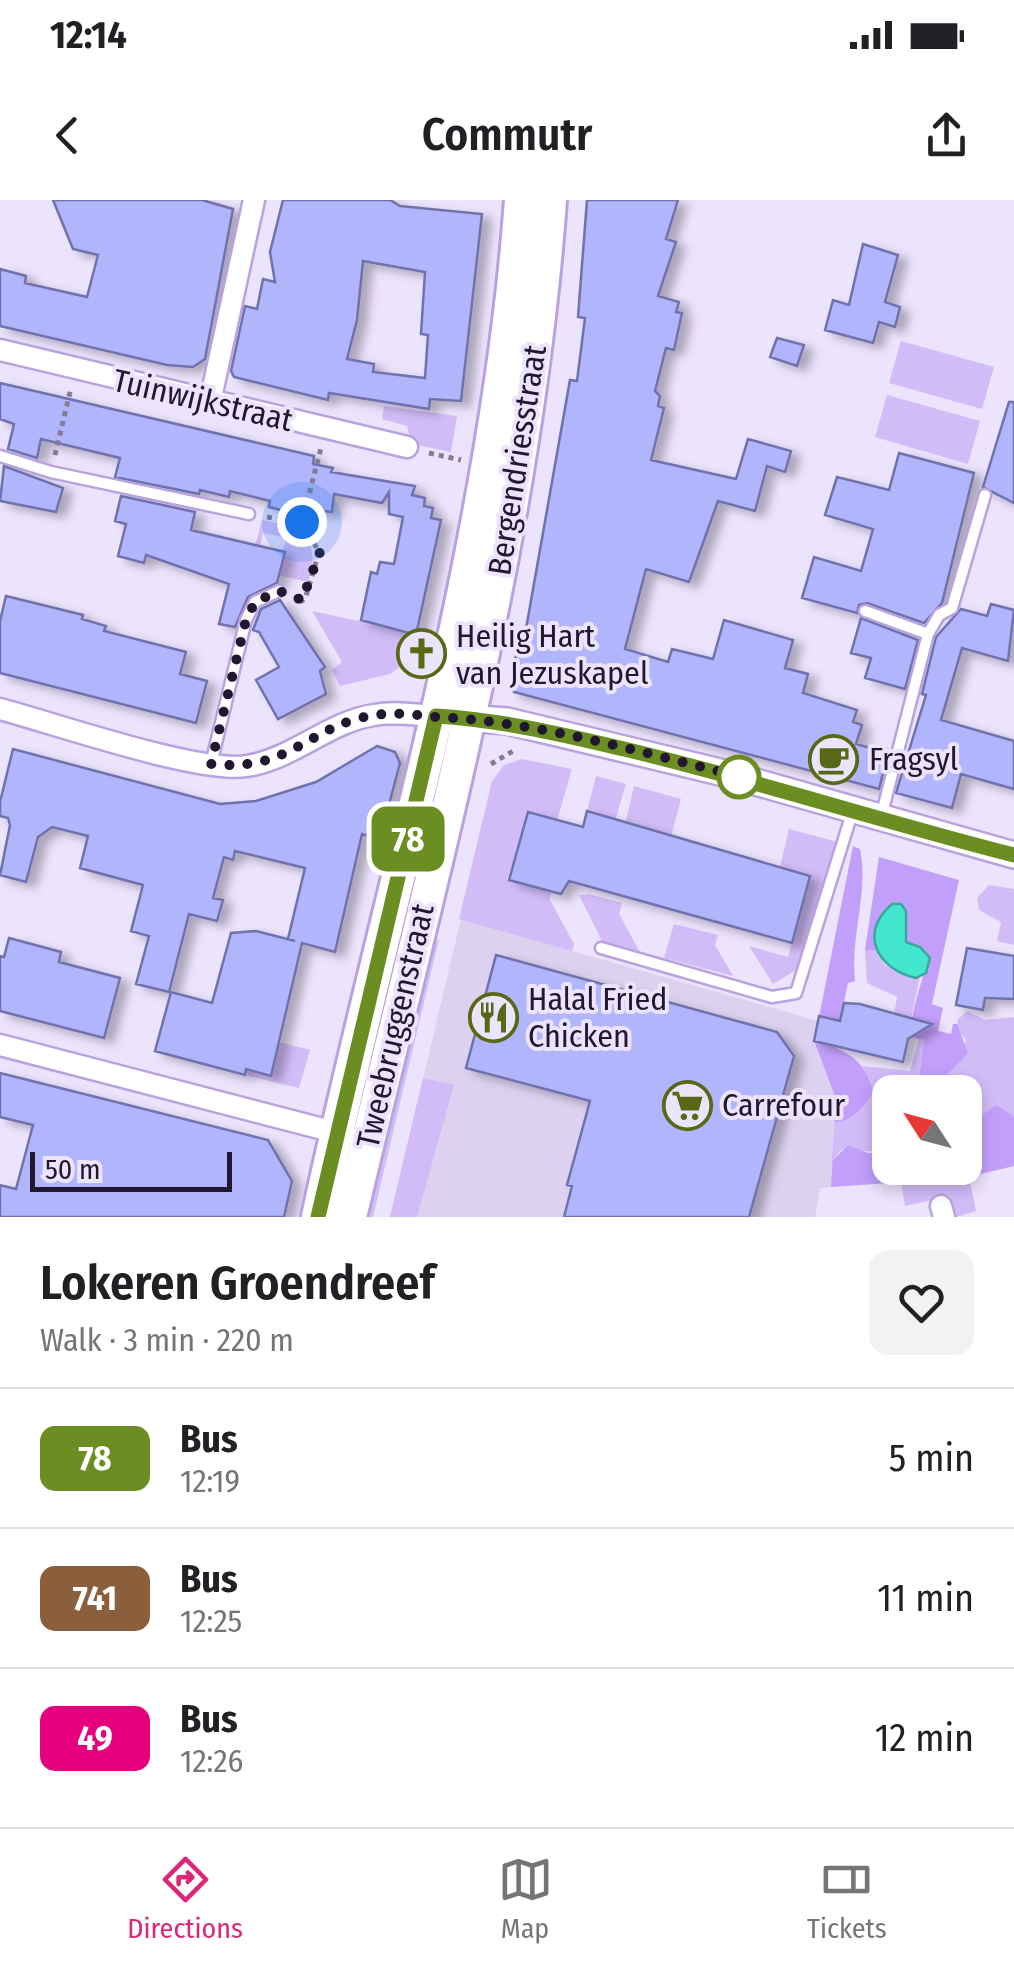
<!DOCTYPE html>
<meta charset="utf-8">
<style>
:root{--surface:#fff;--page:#f2f2f2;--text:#202124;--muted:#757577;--line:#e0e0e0;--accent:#db2777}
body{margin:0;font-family:"Fira Sans Condensed",sans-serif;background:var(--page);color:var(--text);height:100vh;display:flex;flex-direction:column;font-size:38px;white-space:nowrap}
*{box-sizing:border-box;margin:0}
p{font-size:32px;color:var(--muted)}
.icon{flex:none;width:55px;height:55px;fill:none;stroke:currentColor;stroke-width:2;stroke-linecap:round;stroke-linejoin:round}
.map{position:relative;height:1017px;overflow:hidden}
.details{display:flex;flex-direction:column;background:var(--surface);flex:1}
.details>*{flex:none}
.badge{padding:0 20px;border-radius:15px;font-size:35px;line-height:65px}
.needle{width:65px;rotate:306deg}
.tools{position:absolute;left:872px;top:875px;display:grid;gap:20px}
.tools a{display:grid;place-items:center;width:110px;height:110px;border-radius:20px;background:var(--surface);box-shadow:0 5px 15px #0003;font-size:50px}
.scale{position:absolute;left:30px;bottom:25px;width:202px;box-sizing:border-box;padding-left:10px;border:5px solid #21182f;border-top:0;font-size:28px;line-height:35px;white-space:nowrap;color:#21182f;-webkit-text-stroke:8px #ece3fd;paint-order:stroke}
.you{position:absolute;width:50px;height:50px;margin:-25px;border:8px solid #fff;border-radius:50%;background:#1a73e8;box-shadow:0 0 0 15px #1a73e833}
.map>.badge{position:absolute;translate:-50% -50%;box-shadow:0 0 0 5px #fff}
.round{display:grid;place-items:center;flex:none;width:105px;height:105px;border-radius:20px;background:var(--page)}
.headline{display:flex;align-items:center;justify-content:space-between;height:170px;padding:0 40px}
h1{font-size:48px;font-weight:600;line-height:75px}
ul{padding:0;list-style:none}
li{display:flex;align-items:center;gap:30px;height:140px;padding:0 40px;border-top:2px solid var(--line)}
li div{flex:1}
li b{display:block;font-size:38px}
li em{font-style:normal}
li .badge{min-width:110px;font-weight:700;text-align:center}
.status{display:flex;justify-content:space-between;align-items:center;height:70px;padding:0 50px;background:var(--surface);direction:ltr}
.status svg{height:28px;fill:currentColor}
header{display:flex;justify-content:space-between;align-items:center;height:130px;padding:0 40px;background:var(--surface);font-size:45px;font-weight:600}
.menu{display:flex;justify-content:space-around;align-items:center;height:140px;border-top:2px solid var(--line);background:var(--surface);font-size:28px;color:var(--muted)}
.menu a{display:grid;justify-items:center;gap:5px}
.menu .active{color:var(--accent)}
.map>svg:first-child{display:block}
.built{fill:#dcd2ef}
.green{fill:#d2bcf8}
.forest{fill:#c39ffc}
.water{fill:#44e6ce;stroke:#3aa89e;stroke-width:2.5}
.building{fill:#b0b5fc;stroke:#7072ad;stroke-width:2.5;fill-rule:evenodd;filter:url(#shadow)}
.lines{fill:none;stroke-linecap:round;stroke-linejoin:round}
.service-casing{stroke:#b9a2e0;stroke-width:15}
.minor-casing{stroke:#b9a2e0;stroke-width:25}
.tertiary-casing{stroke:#b9a2e0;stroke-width:30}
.primary-casing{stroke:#b9a2e0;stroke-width:38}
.path{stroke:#857c94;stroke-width:5;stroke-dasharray:5 5;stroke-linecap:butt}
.service{stroke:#fff;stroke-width:10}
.minor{stroke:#fff;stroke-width:20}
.tertiary{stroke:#fff;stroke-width:25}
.primary{stroke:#fff;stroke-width:32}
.line-casing{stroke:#fff;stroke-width:22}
.line{stroke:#6b8e23;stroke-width:15}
.walk{stroke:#21182f;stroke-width:10;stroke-dasharray:0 18}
.stop-dot{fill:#fff;stroke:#6b8e23;stroke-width:5}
.labels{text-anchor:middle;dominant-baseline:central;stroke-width:8;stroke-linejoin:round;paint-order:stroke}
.street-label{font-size:32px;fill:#21182f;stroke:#ece3fd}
.poi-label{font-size:32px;fill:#21182f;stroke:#ece3fd;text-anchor:start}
</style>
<div class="status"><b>12:14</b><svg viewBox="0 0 49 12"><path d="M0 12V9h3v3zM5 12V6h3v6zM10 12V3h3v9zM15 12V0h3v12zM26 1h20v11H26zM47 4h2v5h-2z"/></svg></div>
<header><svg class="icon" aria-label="back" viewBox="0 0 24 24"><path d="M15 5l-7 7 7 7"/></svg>Commutr<svg class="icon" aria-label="share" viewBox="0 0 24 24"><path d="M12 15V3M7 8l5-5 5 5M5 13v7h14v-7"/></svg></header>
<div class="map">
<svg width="1014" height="1017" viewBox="0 0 1014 1017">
<defs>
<filter id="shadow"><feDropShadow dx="9" dy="5" stdDeviation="5" flood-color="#0004"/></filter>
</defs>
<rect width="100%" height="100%" fill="#ece3fd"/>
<!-- built -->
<path class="built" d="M461 719 818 821 814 843 836 899 831 987 820 988 815 1017H390Z"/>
<!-- green -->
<path class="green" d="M901 141 994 167 982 209 889 183Z
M887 195 980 221 968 264 875 237Z
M384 206 457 216 451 252 412 244 407 226 382 219Z
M262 320 303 328C314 347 315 361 308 382L277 375 286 338 263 333 255 369 242 395Z
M312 411 415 433 412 458 390 474 340 486 332 470 342 462Z
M522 559 572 569 556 624 510 671 507 679 551 692 550 700 574 744 572 751 459 719 492 581 504 565Z
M596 576 626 584 615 621 588 611 585 619Z
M634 586 681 599 671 637 626 621Z
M789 629 838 642 803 766 773 784 749 746 788 757 810 676 780 667Z
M989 685 1014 689V745L997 741 1001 722 979 710 977 698Z
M588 694 622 703 619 714 640 752 602 741 579 695Z
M674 724 718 735 715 745 733 776 664 758Z
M439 739 373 1017H367L431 742Z
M865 750H876L885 765 910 777 920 776 911 819 894 815 897 797 867 783Z
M967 811 985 820 1014 817V917L980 915 965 936V892H940C947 872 959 862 966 840L957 829 958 819Z
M919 839 924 840 917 892H890V953L842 949 832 961 835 921 871 882 862 866 910 871Z
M279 842 310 850 299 888 245 875 246 869 271 875Z
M423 878 454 885 417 1017H390Z
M969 977 976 1011 956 1017 950 996 905 1006 901 981Z"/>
<!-- forest -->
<path class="forest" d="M853 646 860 649C869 691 850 737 855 781L848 783 840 821 819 817Z
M879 657 959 680 932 804 943 808 938 831 951 834 953 824H957L968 853 946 876 940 892H917L924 840 911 837C910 802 927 782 925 751L906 742 904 707 901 704 876 736V750H865Z
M814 841C843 847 868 861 873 893 862 908 854 921 835 922L833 960 848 945 868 953H890V968H965C965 938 970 920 997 905L1014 917V966L964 978 831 987 836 899Z"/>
<!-- water -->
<path class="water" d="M892 704H901L906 711V742L920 747 930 758 926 773 916 778C877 769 858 733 892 704Z"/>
<!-- building -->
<path class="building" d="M53 0H202L233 9 205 159 193 167 167 165 0 126V69L26 76 25 83 87 97 98 55 73 49Z
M283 0H390L400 6 482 14 461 201 430 199 429 209 329 193 328 200 234 177 231 171 245 106 257 109 263 79 275 82 270 52ZM363 61 425 72 421 134 428 135 425 178 373 172 374 164 347 159 357 120Z
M587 0H678L666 39 676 42 658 96 679 102 676 112 682 113 674 150 666 148 655 191 660 196 658 206 664 208 651 260 736 279 748 239 791 251 785 272 767 266 755 311 718 301 689 382 646 369 625 449 668 462 672 449 713 459 724 420 793 440 785 468 808 474 803 493 857 510 853 522 862 525 856 544 888 553 879 589 514 492 510 483 522 428 526 429 570 180 577 181 585 118 578 117Z
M863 44 898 55 885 102 900 107 895 127 879 122 873 143 825 130 833 100 849 105Z
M777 138 804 145 797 166 770 157Z
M0 183 314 256 313 264 333 268 331 272 415 286 412 295 425 298 424 306 433 308 431 318 441 320 416 435 361 420 371 372 377 374 380 362 394 364 403 317 389 314V292L382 303 334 294 332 312 294 307 292 313 269 307 270 301 230 291 229 297 200 290 199 294 115 277 120 258 41 239 37 258 8 249 14 224 0 219Z
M1009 202H1014V303L983 287Z
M899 253 974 273 942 403 924 423 867 403 859 405 857 413 802 398 814 357 861 371 873 329 825 315 837 277 889 290Z
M4 266 63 288 56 312 0 301Z
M121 296 195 312 191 330 285 352 277 383 248 397 235 427 219 424 229 384 146 355 144 363 118 356 126 324 115 321Z
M6 396 83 415 82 419 106 426 104 431 186 452 180 474 207 481 196 523 0 473V421Z
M280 400 325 467 320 471 326 494 278 519 256 480 279 467 259 432 253 430 261 409Z
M991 404 1014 410 1008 461 962 448 941 520 1014 541V589L961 574 952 608 896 593 926 495 922 494 936 437 961 409 987 416Z
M861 418 918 440 905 489 865 478 871 458 851 453Z
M377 546 395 552 400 563 380 639 362 634 335 752 302 743 271 876 246 869 245 875 155 851 171 792 212 803 231 733 256 731 295 741 288 739 305 668 235 651 233 660 224 657 213 698 223 700 217 721 189 714 169 792 136 784 149 736 131 731 143 685 80 668 88 636 52 627 38 637 26 682 0 675 10 625 8 618 0 616V602L13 549 220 604 256 601 316 582Z
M587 611 810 676 792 743 569 681 561 694 509 680 528 612 583 627Z
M9 738 61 752 59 762 120 778 104 838 0 811V756L4 757Z
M967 748 1014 756V799L985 798 983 810 956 805Z
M496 755 777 832 794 856 749 1017H564L572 986 567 985 590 901 466 868Z
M844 803 860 804 932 824 908 839 903 862 814 841 819 816 840 821Z
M0 873 268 940 292 981 284 1017H0V985L16 989 33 925 0 917Z"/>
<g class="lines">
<defs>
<path id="service" d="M0 256 51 272 249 314
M865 411 928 434
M211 564 246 420 255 402 279 391
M881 617 928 434 939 415 952 408 985 295
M601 748 772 797 796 793 853 610"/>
<path id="minor" d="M0 150 407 247
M210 202 254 0
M0 509C53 523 200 574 247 566 293 559 328 522 374 515 394 511 416 515 436 516
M0 845 346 935
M941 1006 944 1017"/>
<path id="tertiary" d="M451 517 507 521 724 573 1014 655"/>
<path id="primary" d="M318 1017C391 678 496 347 521 0
M350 1017C429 681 525 346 550 0"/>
</defs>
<!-- service casing -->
<use href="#service" class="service-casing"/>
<!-- minor casing -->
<use href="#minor" class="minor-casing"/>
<!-- tertiary casing -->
<use href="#tertiary" class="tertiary-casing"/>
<!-- primary casing -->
<use href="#primary" class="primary-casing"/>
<!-- path -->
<path class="path" d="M429 253 461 260
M55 255 71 188
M267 317 302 322 319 352 306 396 302 401 296 398
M302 322 321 248
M491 564 515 550"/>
<!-- service -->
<use href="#service" class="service"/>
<!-- minor -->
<use href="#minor" class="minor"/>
<!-- tertiary -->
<use href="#tertiary" class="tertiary"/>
<!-- primary -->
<use href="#primary" class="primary"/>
</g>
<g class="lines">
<defs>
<path id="line" d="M318 1017 436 516C501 520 560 534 624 549 755 580 883 622 1014 655"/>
</defs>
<!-- line casing -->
<use href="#line" class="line-casing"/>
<!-- line -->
<use href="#line" class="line"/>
<!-- walk -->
<path class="walk" d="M302 322 320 352 302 400 279 391 255 402 246 420 211 564C292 573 309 524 376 515 396 512 416 515 436 517 543 522 646 554 750 579L739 577"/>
</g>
<!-- icons -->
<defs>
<symbol id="church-ring" viewBox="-11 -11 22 22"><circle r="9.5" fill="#ece3fd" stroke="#586915" stroke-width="1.5"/><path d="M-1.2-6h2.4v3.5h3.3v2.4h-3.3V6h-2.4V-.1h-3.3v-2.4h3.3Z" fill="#586915"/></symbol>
<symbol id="cafe-ring" viewBox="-11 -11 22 22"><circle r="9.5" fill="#ece3fd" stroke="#586915" stroke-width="1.5"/><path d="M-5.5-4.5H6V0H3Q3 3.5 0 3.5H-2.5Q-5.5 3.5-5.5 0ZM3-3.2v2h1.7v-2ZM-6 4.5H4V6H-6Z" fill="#586915"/></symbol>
<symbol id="restaurant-ring" viewBox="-11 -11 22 22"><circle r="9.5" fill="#ece3fd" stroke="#586915" stroke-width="1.5"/><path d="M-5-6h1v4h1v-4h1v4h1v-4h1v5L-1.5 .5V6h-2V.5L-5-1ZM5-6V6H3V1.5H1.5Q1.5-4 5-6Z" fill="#586915"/></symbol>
<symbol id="supermarket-ring" viewBox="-11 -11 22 22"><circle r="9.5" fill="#ece3fd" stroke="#586915" stroke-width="1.5"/><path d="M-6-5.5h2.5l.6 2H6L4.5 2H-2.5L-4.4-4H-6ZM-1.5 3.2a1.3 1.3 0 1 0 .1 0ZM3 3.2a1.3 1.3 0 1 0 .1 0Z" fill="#586915"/></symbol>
</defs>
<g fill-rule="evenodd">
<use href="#church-ring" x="394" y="426" width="55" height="55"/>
<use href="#cafe-ring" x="806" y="532" width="55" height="55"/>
<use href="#restaurant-ring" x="466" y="790" width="55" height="55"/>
<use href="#supermarket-ring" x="660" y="878" width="55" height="55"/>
</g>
<!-- markers -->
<circle class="stop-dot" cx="739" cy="577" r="20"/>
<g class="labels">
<!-- street labels -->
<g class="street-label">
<text transform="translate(203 200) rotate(13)">Tuinwijkstraat</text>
<text transform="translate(517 260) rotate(-81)">Bergendriesstraat</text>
<text transform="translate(395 826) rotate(-77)">Tweebruggenstraat</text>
</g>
<!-- poi labels -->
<g class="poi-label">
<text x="456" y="436">Heilig Hart<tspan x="456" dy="37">van Jezuskapel</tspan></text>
<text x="869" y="559">Fragsyl</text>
<text x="528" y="799">Halal Fried<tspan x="528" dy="37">Chicken</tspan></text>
<text x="722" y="905">Carrefour</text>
</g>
</g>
</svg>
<div class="tools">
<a><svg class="needle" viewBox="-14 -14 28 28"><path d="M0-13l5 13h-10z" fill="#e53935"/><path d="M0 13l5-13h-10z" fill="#757577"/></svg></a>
</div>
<div class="scale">50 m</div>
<div class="you" style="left:302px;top:322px"></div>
<b class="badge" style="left:408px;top:639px;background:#6b8e23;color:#fff">78</b>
</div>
<section class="details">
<div class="headline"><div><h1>Lokeren Groendreef</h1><p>Walk · 3 min · 220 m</p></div><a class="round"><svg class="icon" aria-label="heart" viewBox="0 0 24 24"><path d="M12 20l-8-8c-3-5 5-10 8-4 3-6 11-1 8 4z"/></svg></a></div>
<ul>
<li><span class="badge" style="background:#6b8e23;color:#fff">78</span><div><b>Bus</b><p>12:19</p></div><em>5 min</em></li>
<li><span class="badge" style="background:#8b5e3c;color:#fff">741</span><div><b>Bus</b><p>12:25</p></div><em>11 min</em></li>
<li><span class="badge" style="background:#e6007e;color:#fff">49</span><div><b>Bus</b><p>12:26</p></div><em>12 min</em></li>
</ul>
</section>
<nav class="menu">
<a class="active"><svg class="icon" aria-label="directions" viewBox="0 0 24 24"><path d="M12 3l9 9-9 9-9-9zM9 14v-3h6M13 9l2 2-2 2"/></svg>Directions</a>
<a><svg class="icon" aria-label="map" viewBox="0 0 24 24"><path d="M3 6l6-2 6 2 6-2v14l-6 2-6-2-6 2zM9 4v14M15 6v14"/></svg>Map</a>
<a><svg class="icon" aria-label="tickets" viewBox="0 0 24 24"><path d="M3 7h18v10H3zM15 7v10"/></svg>Tickets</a>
</nav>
